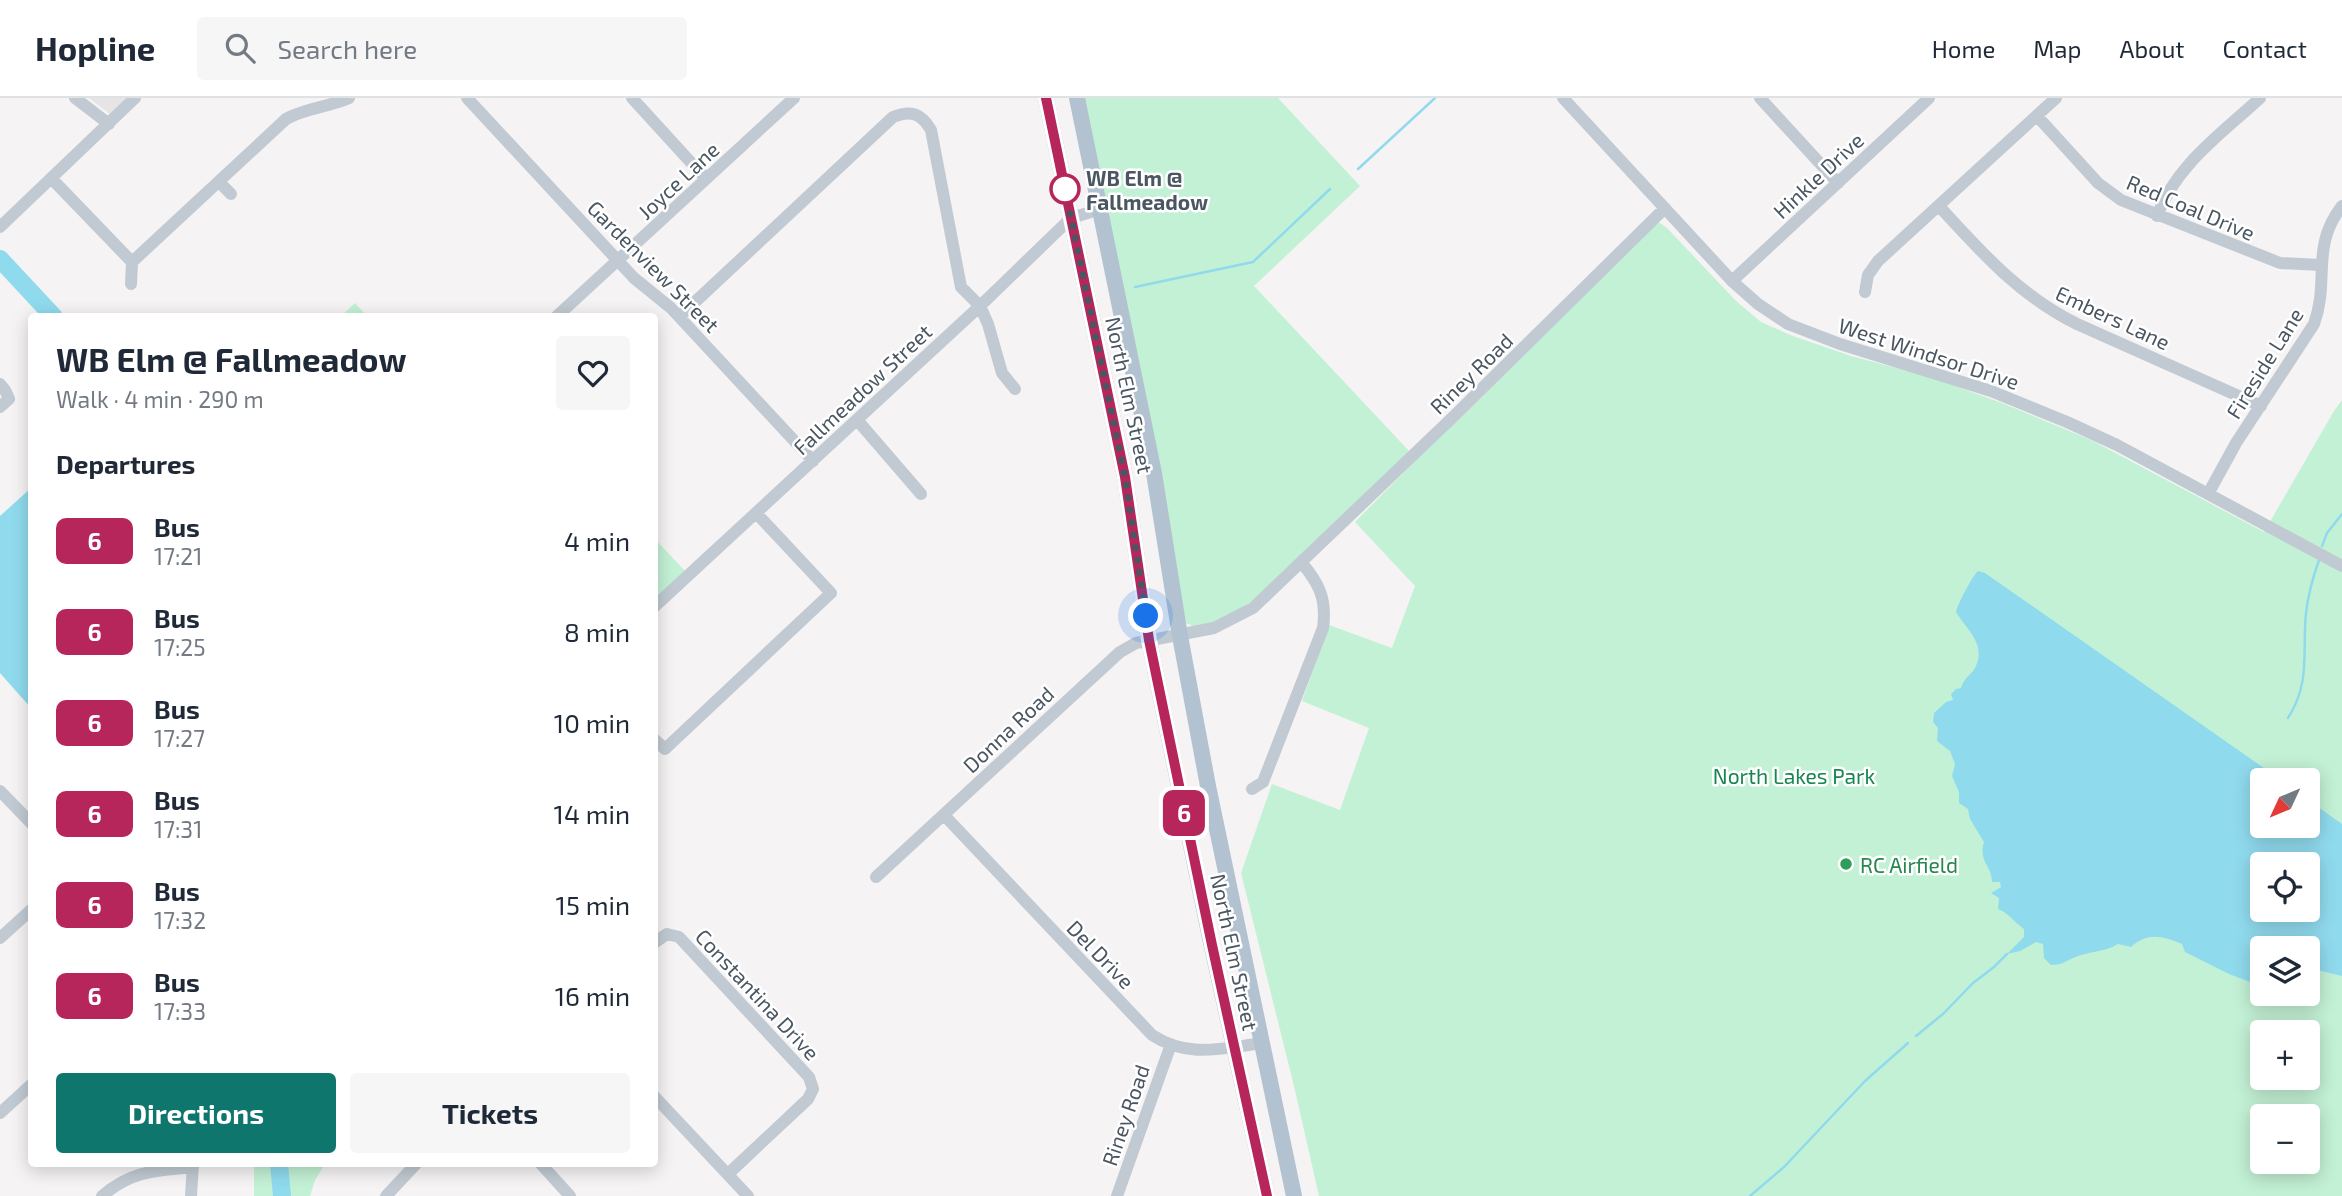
<!DOCTYPE html>
<meta charset="utf-8">
<style>
:root{--surface:#fff;--page:#f6f6f7;--text:#1f2937;--muted:#747a83;--line:#e0e1e3;--accent:#0f766e}
body{margin:0;font-family:"Exo 2",sans-serif;background:var(--page);color:var(--text);height:100vh;display:flex;flex-direction:column;font-size:26px;white-space:nowrap}
*{box-sizing:border-box;margin:0}
p{font-size:23px;color:var(--muted)}
.icon{flex:none;width:38px;height:38px;fill:none;stroke:currentColor;stroke-width:2;stroke-linecap:round;stroke-linejoin:round}
.map{position:relative;flex:1;overflow:hidden}
.sheet{position:absolute;left:28px;top:215px;width:630px;height:854px;display:flex;flex-direction:column;background:var(--surface);border-radius:7px;box-shadow:0 4px 18px #0003}
.sheet>*{flex:none}
.badge{padding:0 14px;border-radius:10px;font-size:24px;line-height:46px}
.needle{width:46px;rotate:226deg}
.buttons{position:absolute;left:2250px;top:670px;display:grid;gap:14px}
.buttons a{display:grid;place-items:center;width:70px;height:70px;border-radius:7px;background:var(--surface);box-shadow:0 4px 18px #0003;font-size:35px}
.you{position:absolute;width:35px;height:35px;margin:-18px;border:5px solid #fff;border-radius:50%;background:#1a73e8;box-shadow:0 0 0 10px #1a73e833}
.map>.badge{position:absolute;translate:-50% -50%;box-shadow:0 0 0 4px #fff}
h2{padding:0 28px;font-size:26px;line-height:63px}
.round{display:grid;place-items:center;flex:none;width:74px;height:74px;border-radius:7px;background:var(--page)}
.overview{display:flex;align-items:center;justify-content:space-between;height:119px;padding:0 28px}
h1{font-size:33px;font-weight:700;line-height:52px}
.action{display:flex;gap:14px;margin-top:auto;padding:14px 28px}
.action a{flex:1;height:80px;border-radius:7px;background:var(--accent);color:#fff;font-size:28px;font-weight:700;line-height:80px;text-align:center}
.action a+a{background:var(--page);color:var(--text)}
ul{padding:0;list-style:none}
li{display:flex;align-items:center;gap:21px;height:91px;padding:0 28px}
li div{flex:1}
li b{display:block;font-size:26px}
li em{font-style:normal}
li .badge{min-width:77px;font-weight:700;text-align:center}
header{display:flex;align-items:center;gap:42px;box-sizing:border-box;height:98px;padding:0 35px;background:var(--surface);border-bottom:2px solid var(--line)}
header strong{font-size:33px}
nav{display:flex;gap:38px;margin-inline-start:auto;font-size:24px}
.search{width:490px;height:63px;background:var(--page);display:flex;align-items:center;gap:18px;box-sizing:border-box;padding:0 24px;border-radius:7px;color:var(--muted);font-size:26px}
.map>svg:first-child{display:block}
.education{fill:#e6e4e5}
.green{fill:#c3f1d5;fill-rule:evenodd}
.water{fill:#90daee;fill-rule:evenodd}
.lines{fill:none;stroke-linecap:round;stroke-linejoin:round}
.stream{stroke:#90daee;stroke-width:2.5}
.river{stroke:#90daee;stroke-width:18}
.minor{stroke:#c1cad2;stroke-width:12}
.major{stroke:#b3c2d1;stroke-width:16}
.line-casing{stroke:#fff;stroke-width:16}
.line{stroke:#b6265b;stroke-width:10}
.walk{stroke:#4a5661;stroke-width:7;stroke-dasharray:0 12.6}
.stop-dot{fill:#fff;stroke:#b6265b;stroke-width:3.5}
.leisure-dot{fill:#2e9e5b;stroke:#fff;stroke-width:2.5}
.labels{text-anchor:middle;dominant-baseline:central;stroke-width:5;stroke-linejoin:round;paint-order:stroke}
.street-label{font-size:21px;fill:#4a5661;stroke:#fff}
.stop-label{font-size:21px;font-weight:bold;fill:#4a5661;stroke:#fff;text-anchor:start}
.park-label{font-size:21px;fill:#17864f;stroke:#fff}
.leisure-label{font-size:21px;fill:#27864d;stroke:#fff;text-anchor:start}
</style>
<header>
<strong>Hopline</strong>
<div class="search"><svg class="icon" aria-label="search" viewBox="0 0 24 24"><circle cx="10" cy="10" r="6"/><path d="M15 15l6 6"/></svg>Search here</div>
<nav><a>Home</a><a>Map</a><a>About</a><a>Contact</a></nav>
</header>
<div class="map">
<svg width="2342" height="1098" viewBox="0 0 2342 1098">
<rect width="100%" height="100%" fill="#f5f3f3"/>
<!-- education -->
<path class="education" d="M89 0H127L110 16Z"/>
<!-- green -->
<path class="green" d="M1083 0H1278L1360 88 1254 188 1409 353 1256 500 1222 523 1195 529 1186 525 1146 302Z
M1654 121 1667 130 1736 203 1761 224 1790 237 1851 258 1927 278 2002 305 2091 342 2264 434 2334 313 2342 302V1098H1319L1294 988 1241 775 1272 686 1340 712 1369 630 1302 603 1329 527 1392 550 1415 488 1355 424ZM2263 682H2308V728H2263ZM2263 766H2308V812H2263ZM2263 850H2308V896H2263ZM2263 934H2308V980H2263ZM2263 1018H2308V1064H2263Z
M355 205 368 219H340Z
M655 441 685 473 655 501Z
M254 1066H325L315 1082 310 1098H254Z"/>
<!-- water -->
<path class="water" d="M31 390V610L0 575V418Z
M1978 473 1985 475 2281 682H2263V728H2308V702L2342 726V878L2317 872 2308 878V850H2263V888H2261L2229 876 2185 854 2182 846C2162 838 2148 834 2131 849L2118 846C2103 855 2088 853 2073 860 2064 864 2062 867 2051 867L2044 860 2043 846 2036 844 2020 853 2007 856 2024 839V831C2014 824 2010 816 1998 811L1999 800 1991 795 2001 789 2000 784H1992C1992 767 1978 764 1984 744L1970 721 1968 711 1959 705V694L1952 678 1955 666 1950 653 1937 643 1938 630 1933 624 1934 615 1946 604 1953 602 1951 596 1956 591 1961 590C1964 579 1972 577 1976 568 1986 545 1966 531 1956 514 1957 507 1973 477 1978 473ZM2263 766H2308V812H2263Z"/>
<g class="lines">
<!-- stream -->
<path class="stream" d="M1358 71 1435 0
M1135 189 1253 164 1330 91
M2322 448 2327 435 2342 416
M2288 620C2311 584 2302 555 2306 515 2308 497 2313 479 2319 462
M1916 938 1943 916 1973 885 1994 869 2007 856
M1750 1098 1784 1069 1865 983 1908 945"/>
<!-- river -->
<path class="river" d="M0 161 54 219
M279 1066 282 1098"/>
<!-- minor -->
<path class="minor" d="M75 0 109 26
M467 0 634 180 671 210 813 363
M632 0 706 81
M1563 0 1732 183 1758 206 1788 226 1840 246 1991 293 2067 324 2117 347 2342 468
M1760 0 1838 85
M2037 18 2098 85 2121 102 2280 165 2321 167
M51 80 132 164
M219 84 231 96
M1939 108C1980 153 2021 199 2077 226L2261 308
M2157 118C2176 67 2221 36 2260 0
M0 129 135 0
M1732 183 1929 0
M131 186 132 164 286 21C305 10 329 9 349 0
M1865 194 1868 177 1878 163 2056 0
M680 218 893 19C911 12 921 15 931 32L961 189 980 208 988 226 1002 275 1015 291
M556 219 794 0
M0 286 5 292 9 301 0 309
M858 323 921 396
M2208 396 2236 345 2314 226C2330 182 2310 149 2342 108
M654 509 980 208 1071 120 1101 111
M654 641 665 651 831 495 757 416
M1252 691 1263 684 1323 530C1327 501 1319 485 1301 464
M0 693 32 726
M944 717 1152 937C1189 961 1222 950 1263 945
M876 779 1120 554 1136 545 1214 530 1253 510 1454 318 1665 110
M0 840 32 811
M654 845 667 836 679 839 809 979 813 991 808 1001 728 1076
M654 998 748 1098
M0 1015 32 986
M541 1066 570 1098
M102 1098C133 1072 155 1073 193 1069
M191 1098 193 1066
M386 1098 416 1066
M1117 1098 1170 949"/>
<!-- major -->
<path class="major" d="M1046 0 1125 379 1149 542 1210 840 1267 1098
M1077 0 1154 375 1180 538 1208 688 1294 1098"/>
</g>
<g class="lines">
<defs>
<path id="line" d="M1046 0 1125 379 1149 542 1212 847 1267 1098"/>
</defs>
<!-- line casing -->
<use href="#line" class="line-casing"/>
<!-- line -->
<use href="#line" class="line"/>
<!-- walk -->
<path class="walk" d="M1065 91 1125 379 1146 518"/>
</g>
<!-- markers -->
<circle class="stop-dot" cx="1065" cy="91" r="14"/>
<circle class="leisure-dot" cx="1846" cy="766" r="7"/>
<g class="labels">
<!-- street labels -->
<g class="street-label">
<text transform="translate(1818 77) rotate(-43)">Hinkle Drive</text>
<text transform="translate(678 82) rotate(-43)">Joyce Lane</text>
<text transform="translate(2191 109) rotate(23)">Red Coal Drive</text>
<text transform="translate(654 168) rotate(45)">Gardenview Street</text>
<text transform="translate(2113 219) rotate(25)">Embers Lane</text>
<text transform="translate(1929 255) rotate(18)">West Windsor Drive</text>
<text transform="translate(2264 265) rotate(-58)">Fireside Lane</text>
<text transform="translate(1471 275) rotate(-44)">Riney Road</text>
<text transform="translate(862 291) rotate(-43)">Fallmeadow Street</text>
<text transform="translate(1130 297) rotate(78)">North Elm Street</text>
<text transform="translate(1008 631) rotate(-43)">Donna Road</text>
<text transform="translate(1235 854) rotate(78)">North Elm Street</text>
<text transform="translate(1101 856) rotate(46)">Del Drive</text>
<text transform="translate(758 896) rotate(47)">Constantina Drive</text>
<text transform="translate(1125 1017) rotate(-71)">Riney Road</text>
</g>
<!-- stop labels -->
<g class="stop-label">
<text x="1086" y="79">WB Elm @<tspan x="1086" dy="24">Fallmeadow</tspan></text>
</g>
<!-- park labels -->
<g class="park-label">
<text x="1794" y="677">North Lakes Park</text>
</g>
<!-- leisure labels -->
<g class="leisure-label">
<text x="1860" y="766">RC Airfield</text>
</g>
</g>
</svg>
<div class="buttons">
<a><svg class="needle" viewBox="-14 -14 28 28"><path d="M0-13l5 13h-10z" fill="#e53935"/><path d="M0 13l5-13h-10z" fill="#747a83"/></svg></a>
<a><svg class="icon" aria-label="locate" viewBox="0 0 24 24"><circle cx="12" cy="12" r="6"/><path d="M12 2v4M12 18v4M2 12h4M18 12h4"/></svg></a>
<a><svg class="icon" aria-label="layers" viewBox="0 0 24 24"><path d="M12 4l9 5-9 5-9-5zM3 14l9 5 9-5"/></svg></a>
<a>+</a>
<a>−</a>
</div>
<div class="you" style="left:1146px;top:518px"></div>
<b class="badge" style="left:1184px;top:715px;background:#b6265b;color:#fff">6</b>
<section class="sheet">
<div class="overview"><div><h1>WB Elm @ Fallmeadow</h1><p>Walk · 4 min · 290 m</p></div><a class="round"><svg class="icon" aria-label="heart" viewBox="0 0 24 24"><path d="M12 20l-8-8c-3-5 5-10 8-4 3-6 11-1 8 4z"/></svg></a></div>
<h2>Departures</h2>
<ul>
<li><span class="badge" style="background:#b6265b;color:#fff">6</span><div><b>Bus</b><p>17:21</p></div><em>4 min</em></li>
<li><span class="badge" style="background:#b6265b;color:#fff">6</span><div><b>Bus</b><p>17:25</p></div><em>8 min</em></li>
<li><span class="badge" style="background:#b6265b;color:#fff">6</span><div><b>Bus</b><p>17:27</p></div><em>10 min</em></li>
<li><span class="badge" style="background:#b6265b;color:#fff">6</span><div><b>Bus</b><p>17:31</p></div><em>14 min</em></li>
<li><span class="badge" style="background:#b6265b;color:#fff">6</span><div><b>Bus</b><p>17:32</p></div><em>15 min</em></li>
<li><span class="badge" style="background:#b6265b;color:#fff">6</span><div><b>Bus</b><p>17:33</p></div><em>16 min</em></li>
</ul>
<div class="action"><a>Directions</a><a>Tickets</a></div>
</section>
</div>
